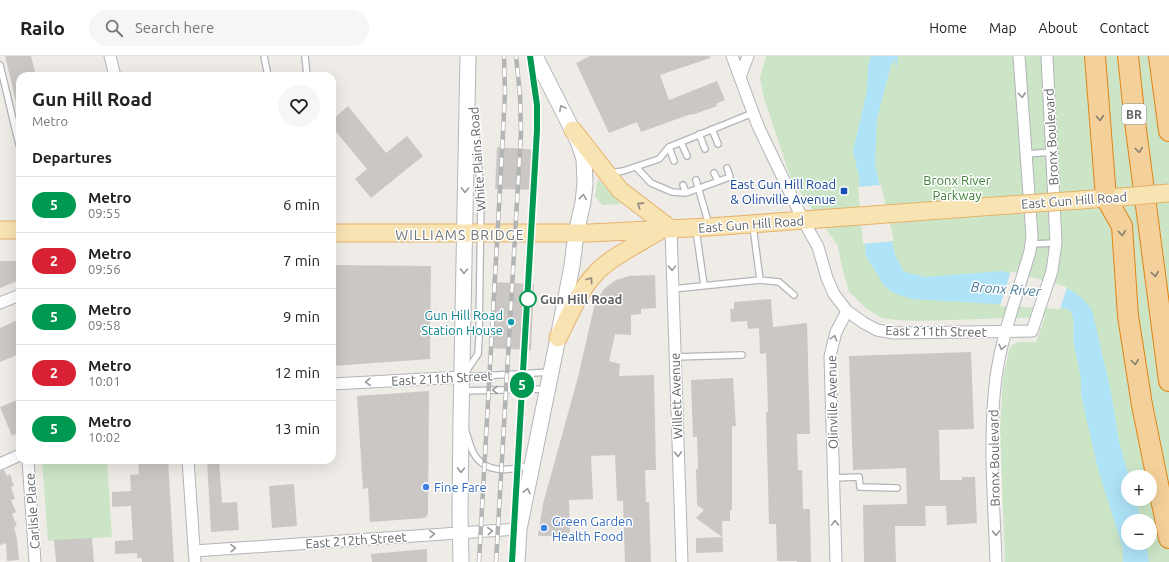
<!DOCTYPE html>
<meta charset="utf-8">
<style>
:root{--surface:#fff;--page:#f6f6f6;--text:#222;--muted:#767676;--line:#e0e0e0}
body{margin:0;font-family:Ubuntu,sans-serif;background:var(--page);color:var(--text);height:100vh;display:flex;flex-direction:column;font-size:15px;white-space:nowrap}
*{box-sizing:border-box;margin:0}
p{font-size:13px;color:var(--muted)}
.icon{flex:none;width:22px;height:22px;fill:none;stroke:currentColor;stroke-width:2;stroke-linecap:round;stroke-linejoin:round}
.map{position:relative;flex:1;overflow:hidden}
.side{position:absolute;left:16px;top:16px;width:320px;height:392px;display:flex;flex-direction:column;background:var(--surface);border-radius:12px;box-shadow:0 4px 16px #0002}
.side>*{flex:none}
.badge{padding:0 8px;border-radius:13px;font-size:14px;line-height:26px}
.buttons{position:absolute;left:1121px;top:414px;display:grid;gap:8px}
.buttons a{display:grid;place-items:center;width:36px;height:36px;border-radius:50%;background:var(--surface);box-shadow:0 4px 16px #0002;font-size:20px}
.map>.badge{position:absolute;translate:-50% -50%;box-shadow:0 0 0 2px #fff}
h2{padding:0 16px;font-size:15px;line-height:36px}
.round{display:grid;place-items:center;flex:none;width:42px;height:42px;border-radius:21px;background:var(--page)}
.summary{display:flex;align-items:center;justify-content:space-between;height:68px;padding:0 16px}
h1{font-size:19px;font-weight:700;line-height:30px}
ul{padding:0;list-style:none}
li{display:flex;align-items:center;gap:12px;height:56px;padding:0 16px;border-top:1px solid var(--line)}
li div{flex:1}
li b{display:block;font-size:15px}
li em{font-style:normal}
li .badge{min-width:44px;font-weight:700;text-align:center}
header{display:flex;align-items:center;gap:24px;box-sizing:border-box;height:56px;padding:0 20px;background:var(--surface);border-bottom:1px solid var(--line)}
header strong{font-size:19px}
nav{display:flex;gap:22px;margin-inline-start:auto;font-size:14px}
.search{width:280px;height:36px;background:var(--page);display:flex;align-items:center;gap:10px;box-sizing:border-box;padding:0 14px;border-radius:22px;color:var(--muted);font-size:15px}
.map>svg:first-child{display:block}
.green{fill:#cbe5c6;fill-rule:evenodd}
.water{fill:#afe3f8}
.pier{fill:#efece7}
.building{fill:#cbc7c4}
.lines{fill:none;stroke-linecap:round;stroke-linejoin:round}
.service-casing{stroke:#b2b5b8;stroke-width:8}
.minor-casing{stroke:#b2b5b8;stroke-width:13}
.secondary-casing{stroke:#b3b7ba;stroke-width:17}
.primary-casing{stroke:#e6b16a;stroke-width:19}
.motorway-casing{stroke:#e38414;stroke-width:22}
.service{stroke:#fff;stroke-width:5.5}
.minor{stroke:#fff;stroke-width:11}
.secondary{stroke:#fff;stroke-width:15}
.primary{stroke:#f8e3b3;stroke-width:17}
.motorway{stroke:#f4d09a;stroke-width:20}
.rail-casing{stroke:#b3b4b4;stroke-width:4.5}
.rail{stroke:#fff;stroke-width:3;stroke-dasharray:9;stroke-linecap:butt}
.primary-bridge-casing{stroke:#e6b16a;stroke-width:19;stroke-linecap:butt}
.primary-bridge{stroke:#f8e3b3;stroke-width:17}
.oneway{stroke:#979a9c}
.oneway2{stroke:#847e73}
.oneway3{stroke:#8d897d}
.line-casing{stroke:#fff;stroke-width:9}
.line{stroke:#009952;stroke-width:6}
.transit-dot{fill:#1a4fb4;stroke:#fff;stroke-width:1.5}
.stop-dot{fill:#fff;stroke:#009952;stroke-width:2}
.culture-dot{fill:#0f9aa8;stroke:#fff;stroke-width:1.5}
.shop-dot{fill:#3f7fe0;stroke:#fff;stroke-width:1.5}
.labels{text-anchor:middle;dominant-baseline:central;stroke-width:3;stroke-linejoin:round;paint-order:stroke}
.shield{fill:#fff;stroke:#8f9294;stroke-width:1}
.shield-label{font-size:12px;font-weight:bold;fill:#5f6366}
.street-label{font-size:13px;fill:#5f6366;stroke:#fff}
.park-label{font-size:13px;fill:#42803c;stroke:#fff}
.transit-label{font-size:13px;fill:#164399;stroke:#fff;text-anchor:end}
.stop-label{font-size:13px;font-weight:bold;fill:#5f6366;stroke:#fff;text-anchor:start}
.culture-label{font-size:13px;fill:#0d838f;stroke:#fff;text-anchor:end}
.shop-label{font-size:13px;fill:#366cbe;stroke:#fff;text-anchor:start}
.neighbourhood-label{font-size:14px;letter-spacing:1px;fill:#707578;stroke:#fff}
.water-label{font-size:14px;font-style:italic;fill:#457b99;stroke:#fff}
</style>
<header>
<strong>Railo</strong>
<div class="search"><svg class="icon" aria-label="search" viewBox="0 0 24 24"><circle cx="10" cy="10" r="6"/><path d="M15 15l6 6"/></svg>Search here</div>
<nav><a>Home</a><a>Map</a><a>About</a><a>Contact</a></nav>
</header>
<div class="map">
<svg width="1169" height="506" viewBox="0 0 1169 506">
<rect width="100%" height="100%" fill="#efece7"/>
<!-- green -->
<path class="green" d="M766 0H1169V506H1005L1000 375 1003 321 1010 291 1014 288 1019 286H1036L1045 261 917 265 897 264 882 262 867 253 849 236 842 211 838 190 791 123 764 42 760 22ZM1128 421H1150V443H1128ZM1128 465H1150V487H1128Z
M598 123 621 148 602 149 595 140Z
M42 404H107L112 481 48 485Z"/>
<!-- water -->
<path class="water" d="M871 0H898L896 14 895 3 891 9 877 63 875 108 895 199 904 216 925 221 1002 215 1071 234 1083 243 1092 254 1110 331 1119 385 1129 421H1128V443H1135L1142 465H1128V487H1146L1149 506H1123V493L1098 413 1081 339V323L1073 283 1074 269 1072 257 1066 252 912 243 896 238 884 230 866 200 859 121 853 95 867 35 868 11Z"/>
<!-- pier -->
<path class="pier" d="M881 129 894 185 863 188 858 131Z
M1011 215 1067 231 1060 253 1000 250Z"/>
<!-- building -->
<path class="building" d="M5 0H31L36 20H20V46H16Z
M590 0H710V2L660 19 669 44 717 25 725 44 716 48 717 50 692 59 691 58 641 76 637 66 609 77 576 7Z
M348 50 386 97 407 80 423 100 371 142 355 123 367 113 332 71V64Z
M497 91 539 94 537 134 495 133Z
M0 205H20V224L0 232Z
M332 209 431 210 430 303 332 310Z
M655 219 656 252 641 253V258L631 259V279L615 278 609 305 620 308 619 320 654 319 656 414H645L646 446H649L651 506H625L623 445H617L615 399 591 400 593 443 569 444 570 480H538L543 448 578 321 595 247 604 233 616 224 629 220Z
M493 226 534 228 531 294 490 292Z
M771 243 773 271 807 267 810 378H797L798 414H802L803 453H810L811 506H797V505H777L776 468H769L766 356H768L766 297 760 298 759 272 748 273 747 265 731 266 730 253H734V246Z
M20 263V298L0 306V272Z
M971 296 974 373 939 374 940 424H962V421H975L977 467 947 469 946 450H925L926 470H895L896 506H864L863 449 907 448 906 412 853 414 849 300Z
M733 322 736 370H732V454H730V465H722L723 496 696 497V482L722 481 696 462 704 454 697 449 696 413H698L697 381H693L691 324Z
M429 335 428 458 425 462 370 466 368 432 363 433 357 340Z
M20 343V376L12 380 0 351Z
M138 404H168L174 506H142V502H137V497L115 498V485L133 484 131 450 112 451V436L131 435 130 419 139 418Z
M207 404H219L222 447 237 446 239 474 211 476Z
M4 414 7 420 10 418 14 430 11 431 15 443 11 444 16 456 12 458 17 470 14 471 17 483 19 504 7 505 6 487 0 489V415Z
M294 428 297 470 272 472 269 430Z
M92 482 94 506H56L54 484Z
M427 493V506H372L371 498Z"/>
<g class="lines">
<defs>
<path id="service" d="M264 0 268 20
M305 0 307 20
M0 9 15 72
M20 70 15 72 20 92
M712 73 718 88
M699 78 705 93
M681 86 687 100
M669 91 674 105
M1026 98 1052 96
M636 111 651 127 672 136 686 137 730 121 727 112
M610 117 623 115 659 103 669 91 753 57
M714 117 718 125
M696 124 709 169
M683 129 686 137
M696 174 704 229
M1031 188 1056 187
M760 224 779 226 794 239
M673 233 760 224 753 170
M675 301 742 299
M465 317 478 298 479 281 481 138 474 56
M464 321 551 316
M462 335 546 333
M466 376C468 382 470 389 472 394 483 419 509 415 530 409
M834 422 859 421 860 431 897 432"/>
<path id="minor" d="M110 0 115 20
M732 0 758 70 803 164 818 191 827 222 834 238 847 255 864 267 877 274 894 277 1032 275 1052 215 1056 187 1047 0
M740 21 748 0
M671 173 682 506
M0 247 20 239
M332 328 463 321
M28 404 35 506
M188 404 195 506
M0 408 20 399
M194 495 519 473
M836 506 830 300 836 276 847 255
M996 506C994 445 988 382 996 321 1002 278 1018 237 1030 195L1032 180 1019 0"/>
<path id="secondary" d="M461 506 460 459 461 361 468 0
M517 506 519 473 558 282 572 210 576 178 583 146 585 128 584 103 578 85 535 0"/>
<path id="primary" d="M573 74 620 134 671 173
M1081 144 1119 141
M0 174H20
M332 177H590L709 171 1009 149
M558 282C569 261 578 236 595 218 609 202 640 187 659 175"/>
<path id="motorway" d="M1095 0 1106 142 1122 170 1128 260 1142 349 1169 482
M1128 0 1135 66 1169 325
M1159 0 1169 75"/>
</defs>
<!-- service casing -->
<use href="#service" class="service-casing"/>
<!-- minor casing -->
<use href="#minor" class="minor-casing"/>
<!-- secondary casing -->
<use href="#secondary" class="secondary-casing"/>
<!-- primary casing -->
<use href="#primary" class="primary-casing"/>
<!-- motorway casing -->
<use href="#motorway" class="motorway-casing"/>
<!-- service -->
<use href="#service" class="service"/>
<!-- minor -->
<use href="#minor" class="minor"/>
<!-- secondary -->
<use href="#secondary" class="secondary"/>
<!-- primary -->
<use href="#primary" class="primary"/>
<!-- motorway -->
<use href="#motorway" class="motorway"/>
<defs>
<path id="rail" d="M479 506 502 97 505 36 504 0
M496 506 521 77 520 39 516 0
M512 506 537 74V49L530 0"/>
</defs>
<!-- rail casing -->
<use href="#rail" class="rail-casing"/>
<!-- rail -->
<use href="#rail" class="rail"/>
<defs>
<path id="primary-bridge" d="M1121 141 1169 137
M1009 149 1081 144"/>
</defs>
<!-- primary-bridge casing -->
<use href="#primary-bridge" class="primary-bridge-casing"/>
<!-- primary-bridge -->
<use href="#primary-bridge" class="primary-bridge"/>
</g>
<!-- one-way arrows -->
<defs><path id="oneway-chevron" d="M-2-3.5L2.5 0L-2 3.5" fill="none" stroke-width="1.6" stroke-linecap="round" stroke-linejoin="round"/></defs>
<g class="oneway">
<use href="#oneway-chevron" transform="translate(1022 39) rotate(86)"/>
<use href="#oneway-chevron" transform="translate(562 52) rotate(-118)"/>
<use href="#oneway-chevron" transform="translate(465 134) rotate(91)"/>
<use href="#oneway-chevron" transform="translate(583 141) rotate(-84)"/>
<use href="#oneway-chevron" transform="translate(672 212) rotate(88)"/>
<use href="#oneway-chevron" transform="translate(464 215) rotate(91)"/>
<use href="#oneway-chevron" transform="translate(834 282) rotate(-72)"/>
<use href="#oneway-chevron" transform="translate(1002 291) rotate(104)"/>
<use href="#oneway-chevron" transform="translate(368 326) rotate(177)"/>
<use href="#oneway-chevron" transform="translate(495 334) rotate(178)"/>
<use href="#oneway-chevron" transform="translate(678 398) rotate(88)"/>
<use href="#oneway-chevron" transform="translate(461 414) rotate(91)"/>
<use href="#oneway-chevron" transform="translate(527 435) rotate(-78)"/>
<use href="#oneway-chevron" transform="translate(835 467) rotate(-92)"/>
<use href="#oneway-chevron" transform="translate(490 475) rotate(-3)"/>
<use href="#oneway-chevron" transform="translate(996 477) rotate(88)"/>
<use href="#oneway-chevron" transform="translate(432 478) rotate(-3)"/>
<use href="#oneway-chevron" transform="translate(233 492) rotate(-4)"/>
</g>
<g class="oneway2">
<use href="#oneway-chevron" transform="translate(1100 62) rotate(86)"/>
<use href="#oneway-chevron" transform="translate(1139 94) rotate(82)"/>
<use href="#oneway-chevron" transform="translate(1122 177) rotate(86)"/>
<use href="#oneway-chevron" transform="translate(1155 218) rotate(83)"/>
<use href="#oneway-chevron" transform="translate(1135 306) rotate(82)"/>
</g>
<g class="oneway3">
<use href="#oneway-chevron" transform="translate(640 149) rotate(-147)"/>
<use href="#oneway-chevron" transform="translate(590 224) rotate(-54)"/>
</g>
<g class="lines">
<defs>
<path id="line" d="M512 506 537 74V49L530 0"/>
</defs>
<!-- line casing -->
<use href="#line" class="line-casing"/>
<!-- line -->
<use href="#line" class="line"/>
</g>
<!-- markers -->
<rect class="transit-dot" x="840" y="131" width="8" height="8" rx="2"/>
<circle class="stop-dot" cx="528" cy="243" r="8"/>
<circle class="culture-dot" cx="511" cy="266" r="4"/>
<g class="shop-dot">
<circle cx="426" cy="431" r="4"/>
<circle cx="544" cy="472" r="4"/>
</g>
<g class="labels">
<!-- shield labels -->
<rect class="shield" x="1122" y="48" width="24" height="20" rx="3"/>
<g class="shield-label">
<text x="1134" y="58">BR</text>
</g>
<!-- street labels -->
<g class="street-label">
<text transform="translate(1051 81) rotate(-93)">Bronx Boulevard</text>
<text transform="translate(477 103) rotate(-94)">White Plains Road</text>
<text transform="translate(1074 144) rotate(-4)">East Gun Hill Road</text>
<text transform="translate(751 168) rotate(-4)">East Gun Hill Road</text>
<text transform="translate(936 275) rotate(1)">East 211th Street</text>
<text transform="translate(442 322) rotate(-3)">East 211th Street</text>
<text transform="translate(676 340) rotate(-92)">Willett Avenue</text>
<text transform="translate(832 346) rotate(-91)">Olinville Avenue</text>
<text transform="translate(994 402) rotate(-91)">Bronx Boulevard</text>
<text transform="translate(32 455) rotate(-94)">Carlisle Place</text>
<text transform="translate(356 484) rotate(-4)">East 212th Street</text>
</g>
<!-- park labels -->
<g class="park-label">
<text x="957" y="124">Bronx River<tspan x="957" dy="15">Parkway</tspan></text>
</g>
<!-- transit labels -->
<g class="transit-label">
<text x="836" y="128">East Gun Hill Road<tspan x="836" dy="15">&amp; Olinville Avenue</tspan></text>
</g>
<!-- stop labels -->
<g class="stop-label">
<text x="540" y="243">Gun Hill Road</text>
</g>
<!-- culture labels -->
<g class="culture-label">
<text x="503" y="259">Gun Hill Road<tspan x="503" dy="15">Station House</tspan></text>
</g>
<!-- shop labels -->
<g class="shop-label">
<text x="434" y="431">Fine Fare</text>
<text x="552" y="465">Green Garden<tspan x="552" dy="15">Health Food</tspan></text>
</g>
<!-- neighbourhood labels -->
<g class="neighbourhood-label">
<text x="460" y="179">WILLIAMS BRIDGE</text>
</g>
<!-- water labels -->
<g class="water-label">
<text transform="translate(1006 233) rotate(4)">Bronx River</text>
</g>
</g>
</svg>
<div class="buttons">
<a>+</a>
<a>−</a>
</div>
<b class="badge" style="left:522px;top:329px;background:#009952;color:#fff">5</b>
<section class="side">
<div class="summary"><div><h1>Gun Hill Road</h1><p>Metro</p></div><a class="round"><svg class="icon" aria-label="heart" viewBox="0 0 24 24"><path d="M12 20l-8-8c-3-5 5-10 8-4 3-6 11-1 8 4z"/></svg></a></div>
<h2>Departures</h2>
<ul>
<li><span class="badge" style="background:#009952;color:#fff">5</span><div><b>Metro</b><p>09:55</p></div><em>6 min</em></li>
<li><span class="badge" style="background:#d82233;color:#fff">2</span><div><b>Metro</b><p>09:56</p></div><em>7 min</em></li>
<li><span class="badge" style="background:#009952;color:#fff">5</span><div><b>Metro</b><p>09:58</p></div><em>9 min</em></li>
<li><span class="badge" style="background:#d82233;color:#fff">2</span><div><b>Metro</b><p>10:01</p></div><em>12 min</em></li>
<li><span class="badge" style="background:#009952;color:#fff">5</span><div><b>Metro</b><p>10:02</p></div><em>13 min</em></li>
</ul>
</section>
</div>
